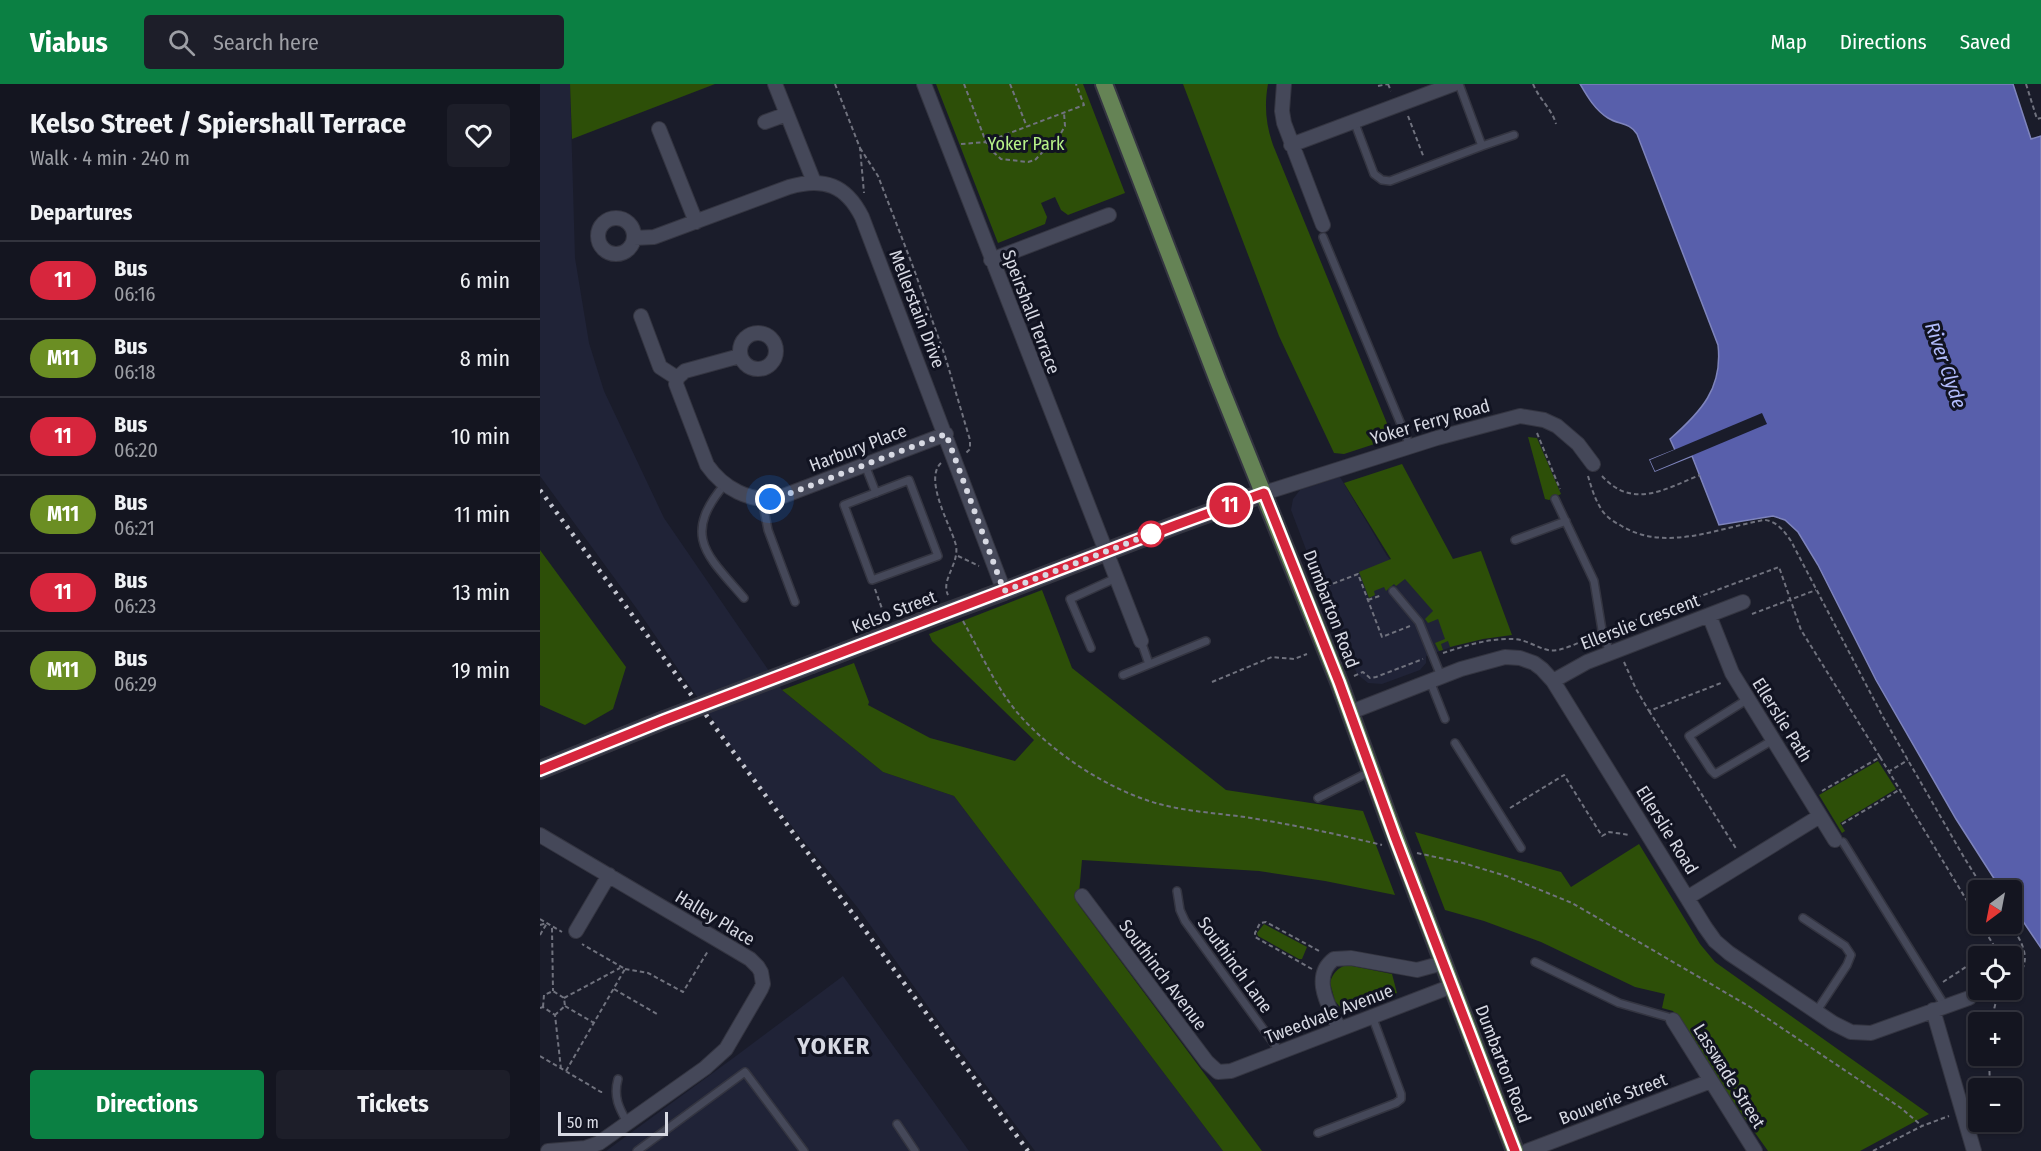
<!DOCTYPE html>
<meta charset="utf-8">
<style>
:root{--surface:#141520;--page:#1d1e29;--text:#f1f3f6;--muted:#9d9fa5;--line:#33343e;--accent:#0b8043}
body{margin:0;font-family:"Fira Sans Condensed",sans-serif;background:var(--page);color:var(--text);height:100vh;display:flex;flex-direction:column;font-size:22px;white-space:nowrap}
*{box-sizing:border-box;margin:0}
p{font-size:20px;color:var(--muted)}
.icon{flex:none;width:33px;height:33px;fill:none;stroke:currentColor;stroke-width:2;stroke-linecap:round;stroke-linejoin:round}
.map{position:relative;flex:1;overflow:hidden}
.panel{display:flex;flex-direction:column;background:var(--surface);width:540px}
.panel>*{flex:none}
.badge{padding:0 12px;border-radius:20px;font-size:21px;line-height:39px}
.needle{width:39px;rotate:212deg}
.buttons{position:absolute;left:1428px;top:796px;display:grid;gap:12px}
.buttons a{display:grid;place-items:center;width:54px;height:54px;border-radius:6px;background:var(--surface);box-shadow:0 2px 4px #0004,0 0 0 2px var(--line);font-size:30px}
.scale{position:absolute;left:18px;bottom:15px;width:110px;box-sizing:border-box;padding-left:6px;border:3px solid #d7d9e3;border-top:0;font-size:16px;line-height:21px;white-space:nowrap;color:#d7d9e3;-webkit-text-stroke:4px #111321;paint-order:stroke}
.you{position:absolute;width:30px;height:30px;margin:-15px;border:4px solid #fff;border-radius:50%;background:#1a73e8;box-shadow:0 0 0 9px #1a73e833}
.map>.badge{position:absolute;translate:-50% -50%;box-shadow:0 0 0 3px #fff}
h2{padding:0 30px;font-size:22px;line-height:54px}
.round{display:grid;place-items:center;flex:none;width:63px;height:63px;border-radius:6px;background:var(--page)}
.head{display:flex;align-items:center;justify-content:space-between;height:102px;padding:0 30px}
h1{font-size:28px;font-weight:700;line-height:45px}
.action{display:flex;gap:12px;margin-top:auto;padding:12px 30px}
.action a{flex:1;height:69px;border-radius:6px;background:var(--accent);color:#fff;font-size:24px;font-weight:700;line-height:69px;text-align:center}
.action a+a{background:var(--page);color:var(--text)}
ul{padding:0;list-style:none}
li{display:flex;align-items:center;gap:18px;height:78px;padding:0 30px;border-top:2px solid var(--line)}
li div{flex:1}
li b{display:block;font-size:22px}
li em{font-style:normal}
li .badge{min-width:66px;font-weight:700;text-align:center}
header{display:flex;align-items:center;gap:36px;box-sizing:border-box;height:84px;padding:0 30px;background:var(--accent);color:#fff}
header strong{font-size:28px}
nav{display:flex;gap:33px;margin-inline-start:auto;font-size:21px}
.search{width:420px;height:54px;background:var(--page);display:flex;align-items:center;gap:15px;box-sizing:border-box;padding:0 21px;border-radius:6px;color:var(--muted);font-size:22px}
main{display:flex;flex:1;min-height:0}
.map>svg:first-child{display:block}
.built{fill:#202337}
.green{fill:#2d4f08}
.water{fill:#585fab;stroke:#7e84bc;stroke-width:1.5}
.pier{fill:#1a1c2a}
.lines{fill:none;stroke-linecap:round;stroke-linejoin:round}
.service-casing{stroke:#343541;stroke-width:10}
.minor-casing{stroke:#343541;stroke-width:16}
.tertiary-casing{stroke:#343541;stroke-width:20}
.primary-casing{stroke:#343541;stroke-width:20}
.path{stroke:#70727e;stroke-width:2;stroke-dasharray:4.5 3;stroke-linecap:butt}
.service{stroke:#454859;stroke-width:7}
.minor{stroke:#454859;stroke-width:14}
.tertiary{stroke:#454859;stroke-width:16}
.primary{stroke:#658355;stroke-width:16}
.rail{stroke:#c4c6d0;stroke-width:4.5;stroke-dasharray:3 6;stroke-linecap:butt}
.tertiary-bridge-casing{stroke:#343541;stroke-width:20;stroke-linecap:butt}
.primary-bridge-casing{stroke:#343541;stroke-width:20;stroke-linecap:butt}
.tertiary-bridge{stroke:#454859;stroke-width:16}
.primary-bridge{stroke:#658355;stroke-width:16}
.line-casing{stroke:#fff;stroke-width:14}
.line{stroke:#d7263d;stroke-width:9}
.walk{stroke:#d7d9e3;stroke-width:6;stroke-dasharray:0 10.8}
.stop-dot{fill:#fff;stroke:#d7263d;stroke-width:3}
.labels{text-anchor:middle;dominant-baseline:central;stroke-width:6;stroke-linejoin:round;paint-order:stroke}
.park-label{font-size:18px;fill:#b7f388;stroke:#111321}
.street-label{font-size:18px;fill:#d7d9e3;stroke:#111321}
.water-label{font-size:20px;font-style:italic;fill:#b2bcfb;stroke:#111321}
.district-label{font-size:24px;font-weight:bold;letter-spacing:1.5px;fill:#d7d9e3;stroke:#111321}
</style>
<header>
<strong>Viabus</strong>
<div class="search"><svg class="icon" aria-label="search" viewBox="0 0 24 24"><circle cx="10" cy="10" r="6"/><path d="M15 15l6 6"/></svg>Search here</div>
<nav><a>Map</a><a>Directions</a><a>Saved</a></nav>
</header>
<main>
<section class="panel">
<div class="head"><div><h1>Kelso Street / Spiershall Terrace</h1><p>Walk · 4 min · 240 m</p></div><a class="round"><svg class="icon" aria-label="heart" viewBox="0 0 24 24"><path d="M12 20l-8-8c-3-5 5-10 8-4 3-6 11-1 8 4z"/></svg></a></div>
<h2>Departures</h2>
<ul>
<li><span class="badge" style="background:#d7263d;color:#fff">11</span><div><b>Bus</b><p>06:16</p></div><em>6 min</em></li>
<li><span class="badge" style="background:#6b8e23;color:#fff">M11</span><div><b>Bus</b><p>06:18</p></div><em>8 min</em></li>
<li><span class="badge" style="background:#d7263d;color:#fff">11</span><div><b>Bus</b><p>06:20</p></div><em>10 min</em></li>
<li><span class="badge" style="background:#6b8e23;color:#fff">M11</span><div><b>Bus</b><p>06:21</p></div><em>11 min</em></li>
<li><span class="badge" style="background:#d7263d;color:#fff">11</span><div><b>Bus</b><p>06:23</p></div><em>13 min</em></li>
<li><span class="badge" style="background:#6b8e23;color:#fff">M11</span><div><b>Bus</b><p>06:29</p></div><em>19 min</em></li>
</ul>
<div class="action"><a>Directions</a><a>Tickets</a></div>
</section>
<div class="map">
<svg width="1501" height="1067" viewBox="0 0 1501 1067">
<rect width="100%" height="100%" fill="#1a1c2a"/>
<!-- built -->
<path class="built" d="M0 0H30L35 174 49 259 64 307 124 434 242 606 343 688 414 712 683 1067H495L407 949 318 824 210 690 97 525 0 392Z
M800 393 847 472 886 515 914 562 886 572V579L880 586 842 600 828 599 817 590 798 543 792 534 751 426 753 415 760 406Z
M303 892 429 1067H66L196 972Z"/>
<!-- green -->
<path class="green" d="M30 0H175L32 55Z
M396 0H543L585 109 528 131 521 126 515 113 501 119 507 133 505 140 458 159Z
M643 0H728C724 22 726 41 733 61L853 354 804 370 794 369 739 252Z
M988 353 997 354 1021 410 1009 416 1005 415Z
M862 380 913 475 941 467 972 551 943 555 910 563 908 557 901 560 903 566 899 567 895 559 905 555 898 535 888 539 885 535 893 527 865 495 856 502 854 500 846 507 844 503 834 507 835 511 829 514 819 488 851 475 804 399Z
M0 466 86 583 73 625 45 641 0 621Z
M502 506 532 584 686 706 823 727 855 811 785 797 719 787 542 776 538 820 722 1067H683L414 712 343 688 242 606 314 579 329 618 328 621 390 654 475 677 494 656 392 557 389 550Z
M1338 677 1356 705 1300 739 1305 747 1302 749 1279 711Z
M875 748 1021 788 1031 803 1099 760 1160 860 1175 878 1389 1030 1320 1067H1228L1179 998 1146 945 1133 927 1122 924 1125 910 1095 903 1001 858 944 837 905 826Z
M724 840 767 863 762 875H759L718 852 717 849Z
M807 881 852 890 857 909 812 926 801 924 795 917 790 899C792 890 798 883 807 881Z"/>
<!-- water -->
<path class="water" d="M1040 0H1473L1491 55 1501 52V864L1472 821V807H1462L1416 735 1336 596 1278 481 1258 448 1245 436 1233 432 1179 441 1152 372 1115 387 1110 376 1135 366 1130 355C1161 328 1183 304 1178 261L1097 50C1089 38 1079 41 1068 34 1055 26 1047 12 1040 0Z"/>
<!-- pier -->
<path class="pier" d="M1222 329 1227 340 1115 387 1110 376Z"/>
<g class="lines">
<defs>
<path id="service" d="M814 37 834 90 842 96 850 97 942 62 919 0
M942 62 974 51
M783 153 870 362
M325 381 336 409
M369 396 398 472 332 496 304 421Z
M185 400C141 452 167 471 204 514
M222 415 228 446 255 518
M1015 415 1054 497 1062 546 1070 569
M975 456 1026 437
M853 507 879 538 901 592
M601 557 609 580
M551 564 530 515 576 494
M583 591 666 557
M890 597 905 635
M1208 615 1149 652 1171 686 1175 690 1233 656
M915 659 981 764
M778 714 831 687
M1303 758 1405 922
M637 807 640 826 645 837 740 968
M1263 834 1305 862 1311 871 1307 881 1276 928
M995 878 1079 919 1128 933 1133 936
M78 995C73 1013 79 1024 88 1040
M357 1040 375 1067
M778 1049 856 1019 861 1015V1010L832 932
M97 1067 205 988 264 1067"/>
<path id="minor" d="M235 0 274 98
M384 0 601 557
M744 0 742 27 744 39 783 141
M225 38 247 30
M119 45 156 138
M751 61 914 0
M58 152a18 18 0 1 1 36 0a18 18 0 1 1-36 0Z
M94 154 114 153 249 103C284 93 306 101 322 133L464 507
M451 176 569 131
M101 232 120 283 137 294
M200 267a18 18 0 1 1 36 0a18 18 0 1 1-36 0Z
M200 272 145 287 137 294 136 300 167 381C183 404 210 419 238 414L406 350
M724 409 897 354 980 332 1004 336 1017 342 1038 360 1053 380
M1169 531 1192 589 1295 756
M1013 597 1047 578 1203 518
M811 628 921 585 965 573 980 574 994 579 1002 585 1013 597 1165 843 1175 857 1189 869 1293 939 1311 948 1331 949 1429 914
M0 751 210 875 218 883 221 888 223 900 221 905 186 965 165 984 59 1059 45 1064 8 1067
M542 812 667 978 678 988 691 987 912 902
M1147 814 1280 732
M36 847 69 791
M1393 926 1434 1067
M1133 936 1215 1067
M799 945C790 924 770 893 794 875L811 874 877 886 903 879
M987 1067 1171 997"/>
<path id="tertiary" d="M464 507 636 441 724 409
M272 580 396 532
M0 686 124 636"/>
<path id="primary" d="M564 0 678 297 799 598 848 733
M877 810 975 1067"/>
</defs>
<!-- service casing -->
<use href="#service" class="service-casing"/>
<!-- minor casing -->
<use href="#minor" class="minor-casing"/>
<!-- tertiary casing -->
<use href="#tertiary" class="tertiary-casing"/>
<!-- primary casing -->
<use href="#primary" class="primary-casing"/>
<!-- path -->
<path class="path" d="M295 0 320 64 324 109
M424 0 446 58 544 21 536 0
M470 0 487 43
M848 0 851 7
M993 0C999 15 1012 25 1016 40
M1486 0 1497 35 1501 34
M838 2 848 0
M868 32 884 74
M421 60 446 58 451 66 461 75 488 78 495 76 521 49 525 42 524 29
M320 64 338 92 372 180 405 272 430 356V365L426 369
M997 349 1020 405
M401 379C384 395 409 439 415 458 422 478 400 495 408 511
M1048 392C1051 402 1054 413 1060 423 1064 431 1072 437 1080 441 1124 469 1178 444 1224 436 1237 437 1244 447 1251 457L1343 633 1425 775 1445 807
M1062 392C1093 426 1125 405 1160 391
M418 472 439 482
M335 505 346 536
M779 505 818 490 842 553 870 542
M828 516 842 511
M1212 530 1276 506
M423 537C440 567 454 600 476 627 512 670 576 712 632 723 660 729 689 730 717 735 759 742 801 751 842 761
M1072 545 1239 483 1261 546 1340 673 1282 707
M903 569C924 562 950 554 972 555 986 555 995 563 1008 566 1021 569 1040 557 1053 553
M1084 578 1096 605 1109 627 1181 599
M814 592 823 588 830 594 836 593 883 575
M672 598 732 573 754 575 767 570
M1109 627 1197 766
M1340 673 1438 835
M1348 688 1368 676
M970 724 1024 691 1062 752 1069 748 1090 751
M1302 740 1359 706
M877 769 923 779 966 792 1032 819 1212 924 1361 1024 1382 1042
M0 835 22 848
M1441 840 1454 862 1452 866 1442 873
M1470 840C1484 860 1494 880 1472 897
M0 841 7 839
M12 844 13 907
M0 851 7 839
M85 885 108 889 143 908 168 867
M772 885 715 853V849L720 839 726 838 781 868
M1403 898 1438 875
M74 905 117 930
M24 914 80 884
M25 922 54 939
M3 923 4 911 13 907 24 914 25 922 15 931
M0 924 3 923 15 931 21 985
M1451 939 1456 917 1462 906
M0 972 61 1008H65
M1449 972 1450 1005
M26 987 85 885 42 860
M1333 1067 1382 1042 1409 1032"/>
<!-- service -->
<use href="#service" class="service"/>
<!-- minor -->
<use href="#minor" class="minor"/>
<!-- tertiary -->
<use href="#tertiary" class="tertiary"/>
<!-- primary -->
<use href="#primary" class="primary"/>
<!-- rail -->
<path class="rail" d="M0 406 488 1067"/>
<defs>
<path id="tertiary-bridge" d="M396 532 464 507
M124 636 272 580"/>
<path id="primary-bridge" d="M848 733 877 810"/>
</defs>
<!-- tertiary-bridge casing -->
<use href="#tertiary-bridge" class="tertiary-bridge-casing"/>
<!-- primary-bridge casing -->
<use href="#primary-bridge" class="primary-bridge-casing"/>
<!-- tertiary-bridge -->
<use href="#tertiary-bridge" class="tertiary-bridge"/>
<!-- primary-bridge -->
<use href="#primary-bridge" class="primary-bridge"/>
</g>
<g class="lines">
<defs>
<path id="line" d="M0 686 124 636 636 441 724 409 799 598 855 753 975 1067"/>
</defs>
<!-- line casing -->
<use href="#line" class="line-casing"/>
<!-- line -->
<use href="#line" class="line"/>
<!-- walk -->
<path class="walk" d="M230 415 243 412 406 350 464 507 619 447 611 450"/>
</g>
<!-- markers -->
<circle class="stop-dot" cx="611" cy="450" r="12"/>
<g class="labels">
<!-- park labels -->
<g class="park-label">
<text x="486" y="60">Yoker Park</text>
</g>
<!-- street labels -->
<g class="street-label">
<text transform="translate(377 225) rotate(69)">Mellerstain Drive</text>
<text transform="translate(491 228) rotate(69)">Speirshall Terrace</text>
<text transform="translate(890 338) rotate(-16)">Yoker Ferry Road</text>
<text transform="translate(318 364) rotate(-21)">Harbury Place</text>
<text transform="translate(791 525) rotate(69)">Dumbarton Road</text>
<text transform="translate(354 528) rotate(-21)">Kelso Street</text>
<text transform="translate(1100 538) rotate(-21)">Ellerslie Crescent</text>
<text transform="translate(1242 636) rotate(58)">Ellerslie Path</text>
<text transform="translate(1127 746) rotate(58)">Ellerslie Road</text>
<text transform="translate(175 834) rotate(31)">Halley Place</text>
<text transform="translate(695 881) rotate(54)">Southinch Lane</text>
<text transform="translate(623 891) rotate(53)">Southinch Avenue</text>
<text transform="translate(789 930) rotate(-21)">Tweedvale Avenue</text>
<text transform="translate(963 980) rotate(69)">Dumbarton Road</text>
<text transform="translate(1189 992) rotate(58)">Lasswade Street</text>
<text transform="translate(1073 1015) rotate(-21)">Bouverie Street</text>
</g>
<!-- water labels -->
<g class="water-label">
<text transform="translate(1406 281) rotate(71)">River Clyde</text>
</g>
<!-- district labels -->
<g class="district-label">
<text x="294" y="962">YOKER</text>
</g>
</g>
</svg>
<div class="buttons">
<a><svg class="needle" viewBox="-14 -14 28 28"><path d="M0-13l5 13h-10z" fill="#e53935"/><path d="M0 13l5-13h-10z" fill="#9d9fa5"/></svg></a>
<a><svg class="icon" aria-label="locate" viewBox="0 0 24 24"><circle cx="12" cy="12" r="6"/><path d="M12 2v4M12 18v4M2 12h4M18 12h4"/></svg></a>
<a>+</a>
<a>−</a>
</div>
<div class="scale">50 m</div>
<div class="you" style="left:230px;top:415px"></div>
<b class="badge" style="left:690px;top:421px;background:#d7263d;color:#fff">11</b>
</div>
</main>
